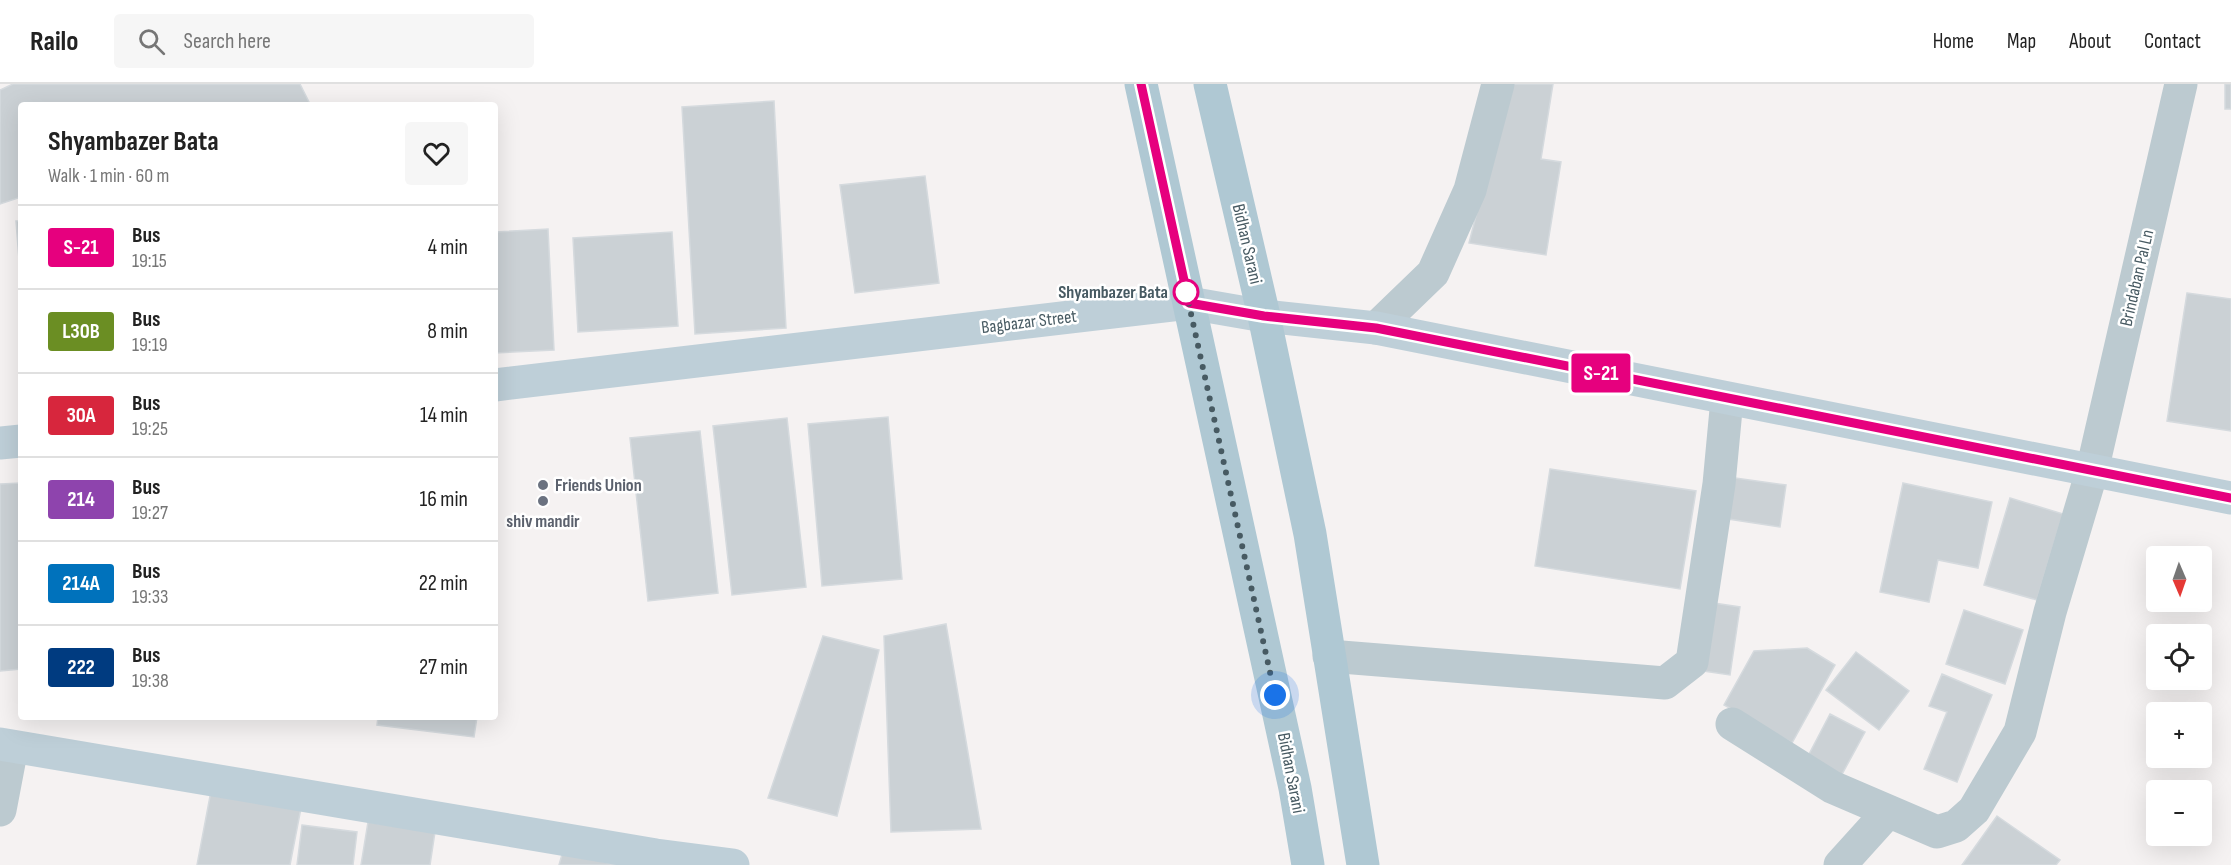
<!DOCTYPE html>
<meta charset="utf-8">
<style>
:root{--surface:#fff;--page:#f6f6f6;--text:#222;--muted:#767676;--line:#e0e0e0}
body{margin:0;font-family:"Sofia Sans Condensed",sans-serif;background:var(--page);color:var(--text);height:100vh;display:flex;flex-direction:column;font-size:22px;white-space:nowrap}
*{box-sizing:border-box;margin:0}
p{font-size:20px;color:var(--muted)}
.icon{flex:none;width:33px;height:33px;fill:none;stroke:currentColor;stroke-width:2;stroke-linecap:round;stroke-linejoin:round}
.map{position:relative;flex:1;overflow:hidden}
.panel{position:absolute;left:18px;top:18px;width:480px;height:618px;display:flex;flex-direction:column;background:var(--surface);border-radius:6px;box-shadow:0 6px 24px #0002}
.panel>*{flex:none}
.badge{padding:0 12px;border-radius:4px;font-size:21px;line-height:39px}
.needle{width:39px;rotate:178deg}
.tools{position:absolute;left:2146px;top:462px;display:grid;gap:12px}
.tools a{display:grid;place-items:center;width:66px;height:66px;border-radius:6px;background:var(--surface);box-shadow:0 6px 24px #0002;font-size:30px}
.you{position:absolute;width:30px;height:30px;margin:-15px;border:4px solid #fff;border-radius:50%;background:#1a73e8;box-shadow:0 0 0 9px #1a73e833}
.map>.badge{position:absolute;translate:-50% -50%;box-shadow:0 0 0 3px #fff}
.round{display:grid;place-items:center;flex:none;width:63px;height:63px;border-radius:6px;background:var(--page)}
.overview{display:flex;align-items:center;justify-content:space-between;height:102px;padding:0 30px}
h1{font-size:28px;font-weight:700;line-height:45px}
ul{padding:0;list-style:none}
li{display:flex;align-items:center;gap:18px;height:84px;padding:0 30px;border-top:2px solid var(--line)}
li div{flex:1}
li b{display:block;font-size:22px}
li em{font-style:normal}
li .badge{min-width:66px;font-weight:700;text-align:center}
header{display:flex;align-items:center;gap:36px;box-sizing:border-box;height:84px;padding:0 30px;background:var(--surface);border-bottom:2px solid var(--line)}
header strong{font-size:28px}
nav{display:flex;gap:33px;margin-inline-start:auto;font-size:21px}
.search{width:420px;height:54px;background:var(--page);display:flex;align-items:center;gap:15px;box-sizing:border-box;padding:0 21px;border-radius:6px;color:var(--muted);font-size:22px}
.map>svg:first-child{display:block}
.building{fill:#cbd1d5;stroke:#d5dade;stroke-width:1.5}
.lines{fill:none;stroke-linecap:round;stroke-linejoin:round}
.street{stroke:#bccad0;stroke-width:33}
.secondary{stroke:#becfd8;stroke-width:33}
.primary{stroke:#afc8d3;stroke-width:33}
.line-casing{stroke:#fff;stroke-width:14}
.line{stroke:#e6007e;stroke-width:9}
.walk{stroke:#475a62;stroke-width:6;stroke-dasharray:0 10.8}
.stop-dot{fill:#fff;stroke:#e6007e;stroke-width:3}
.worship-dot{fill:#6b7280;stroke:#fff;stroke-width:2}
.labels{text-anchor:middle;dominant-baseline:central;stroke-width:5;stroke-linejoin:round;paint-order:stroke}
.street-label{font-size:18px;fill:#475a62;stroke:#fff}
.stop-label{font-size:18px;font-weight:bold;fill:#475a62;stroke:#fff;text-anchor:end}
.worship-label{font-size:18px;font-weight:bold;fill:#5b616d;stroke:#fff;text-anchor:start}
</style>
<header>
<strong>Railo</strong>
<div class="search"><svg class="icon" aria-label="search" viewBox="0 0 24 24"><circle cx="10" cy="10" r="6"/><path d="M15 15l6 6"/></svg>Search here</div>
<nav><a>Home</a><a>Map</a><a>About</a><a>Contact</a></nav>
</header>
<div class="map">
<svg width="2231" height="781" viewBox="0 0 2231 781">
<rect width="100%" height="100%" fill="#f5f2f2"/>
<!-- building -->
<path class="building" d="M13 0H300L309 18 300 21H21V113L0 120V6Z
M1510 0H1553L1541 75 1561 78 1546 171 1469 159Z
M2225 0H2231V25H2225Z
M774 17 786 244 695 250 682 23Z
M925 92 939 199 855 209 840 101Z
M16 137H21V202Z
M548 145 554 266 495 269V148Z
M672 148 678 242 578 248 573 154Z
M2187 209 2231 215V347L2167 337Z
M888 333 902 495 822 502 808 340Z
M787 334 806 503 732 511 713 342Z
M700 347 718 509 648 517 630 354Z
M1550 385 1696 407 1680 505 1535 482Z
M1728 393 1786 401 1780 443 1722 434Z
M21 399V585L0 587V400Z
M1903 399 1992 418 1978 484 1938 476 1929 518 1880 508Z
M2010 414 2063 430 2037 516 1984 501Z
M1707 518 1740 523 1730 591 1697 586Z
M1964 526 2023 546 2005 600 1946 580Z
M946 540 981 745 891 748 884 552Z
M823 552 879 566 837 732 768 714Z
M1807 564 1835 581 1792 659 1724 621 1754 567Z
M1856 568 1909 607 1879 646 1826 606Z
M1942 590 1992 611 1957 698 1924 685 1947 628 1929 622Z
M1830 630 1865 648 1840 694 1806 676Z
M378 633H477L474 653 377 641Z
M211 707 301 724 290 781H197Z
M1997 732 2060 776 2056 781H1962Z
M368 738 435 748 430 781H361Z
M302 741 357 748 353 781H297Z
M563 767 616 781H559Z"/>
<g class="lines">
<!-- street -->
<path class="street" d="M1376 244 1433 189 1470 106 1498 0
M1329 572 1665 599 1692 578 1719 400 1727 315
M1732 640 1832 703 1937 748 1956 742 1974 726 2020 648 2050 528 2092 387 2181 0
M0 726 12 663
M1840 781 1887 729"/>
<!-- secondary -->
<path class="secondary" d="M495 301 1189 219 1264 232 1376 244 2231 414
M0 359 21 357
M0 660 656 771 733 781"/>
<!-- primary -->
<path class="primary" d="M1141 0 1295 704 1308 781
M1210 0 1264 232 1310 450 1363 781"/>
</g>
<g class="lines">
<defs>
<path id="line" d="M1141 0 1189 219 1264 232 1376 244 2231 414"/>
</defs>
<!-- line casing -->
<use href="#line" class="line-casing"/>
<!-- line -->
<use href="#line" class="line"/>
<!-- walk -->
<path class="walk" d="M1186 208 1184 198 1275 611"/>
</g>
<!-- markers -->
<circle class="stop-dot" cx="1186" cy="208" r="12"/>
<g class="worship-dot">
<circle cx="543" cy="401" r="6"/>
<circle cx="543" cy="417" r="6"/>
</g>
<g class="labels">
<!-- street labels -->
<g class="street-label">
<text transform="translate(1247 160) rotate(77)">Bidhan Sarani</text>
<text transform="translate(2137 194) rotate(-77)">Brindaban Pal Ln</text>
<text transform="translate(1029 238) rotate(-7)">Bagbazar Street</text>
<text transform="translate(1291 689) rotate(79)">Bidhan Sarani</text>
</g>
<!-- stop labels -->
<g class="stop-label">
<text x="1168" y="208">Shyambazer Bata</text>
</g>
<!-- worship labels -->
<g class="worship-label">
<text x="555" y="401">Friends Union</text>
<text x="543" y="437" text-anchor="middle">shiv mandir</text>
</g>
</g>
</svg>
<div class="tools">
<a><svg class="needle" viewBox="-14 -14 28 28"><path d="M0-13l5 13h-10z" fill="#e53935"/><path d="M0 13l5-13h-10z" fill="#767676"/></svg></a>
<a><svg class="icon" aria-label="locate" viewBox="0 0 24 24"><circle cx="12" cy="12" r="6"/><path d="M12 2v4M12 18v4M2 12h4M18 12h4"/></svg></a>
<a>+</a>
<a>−</a>
</div>
<div class="you" style="left:1275px;top:611px"></div>
<b class="badge" style="left:1601px;top:289px;background:#e6007e;color:#fff">S-21</b>
<section class="panel">
<div class="overview"><div><h1>Shyambazer Bata</h1><p>Walk · 1 min · 60 m</p></div><a class="round"><svg class="icon" aria-label="heart" viewBox="0 0 24 24"><path d="M12 20l-8-8c-3-5 5-10 8-4 3-6 11-1 8 4z"/></svg></a></div>
<ul>
<li><span class="badge" style="background:#e6007e;color:#fff">S-21</span><div><b>Bus</b><p>19:15</p></div><em>4 min</em></li>
<li><span class="badge" style="background:#6b8e23;color:#fff">L30B</span><div><b>Bus</b><p>19:19</p></div><em>8 min</em></li>
<li><span class="badge" style="background:#d7263d;color:#fff">30A</span><div><b>Bus</b><p>19:25</p></div><em>14 min</em></li>
<li><span class="badge" style="background:#8e44ad;color:#fff">214</span><div><b>Bus</b><p>19:27</p></div><em>16 min</em></li>
<li><span class="badge" style="background:#0072bc;color:#fff">214A</span><div><b>Bus</b><p>19:33</p></div><em>22 min</em></li>
<li><span class="badge" style="background:#003b80;color:#fff">222</span><div><b>Bus</b><p>19:38</p></div><em>27 min</em></li>
</ul>
</section>
</div>
